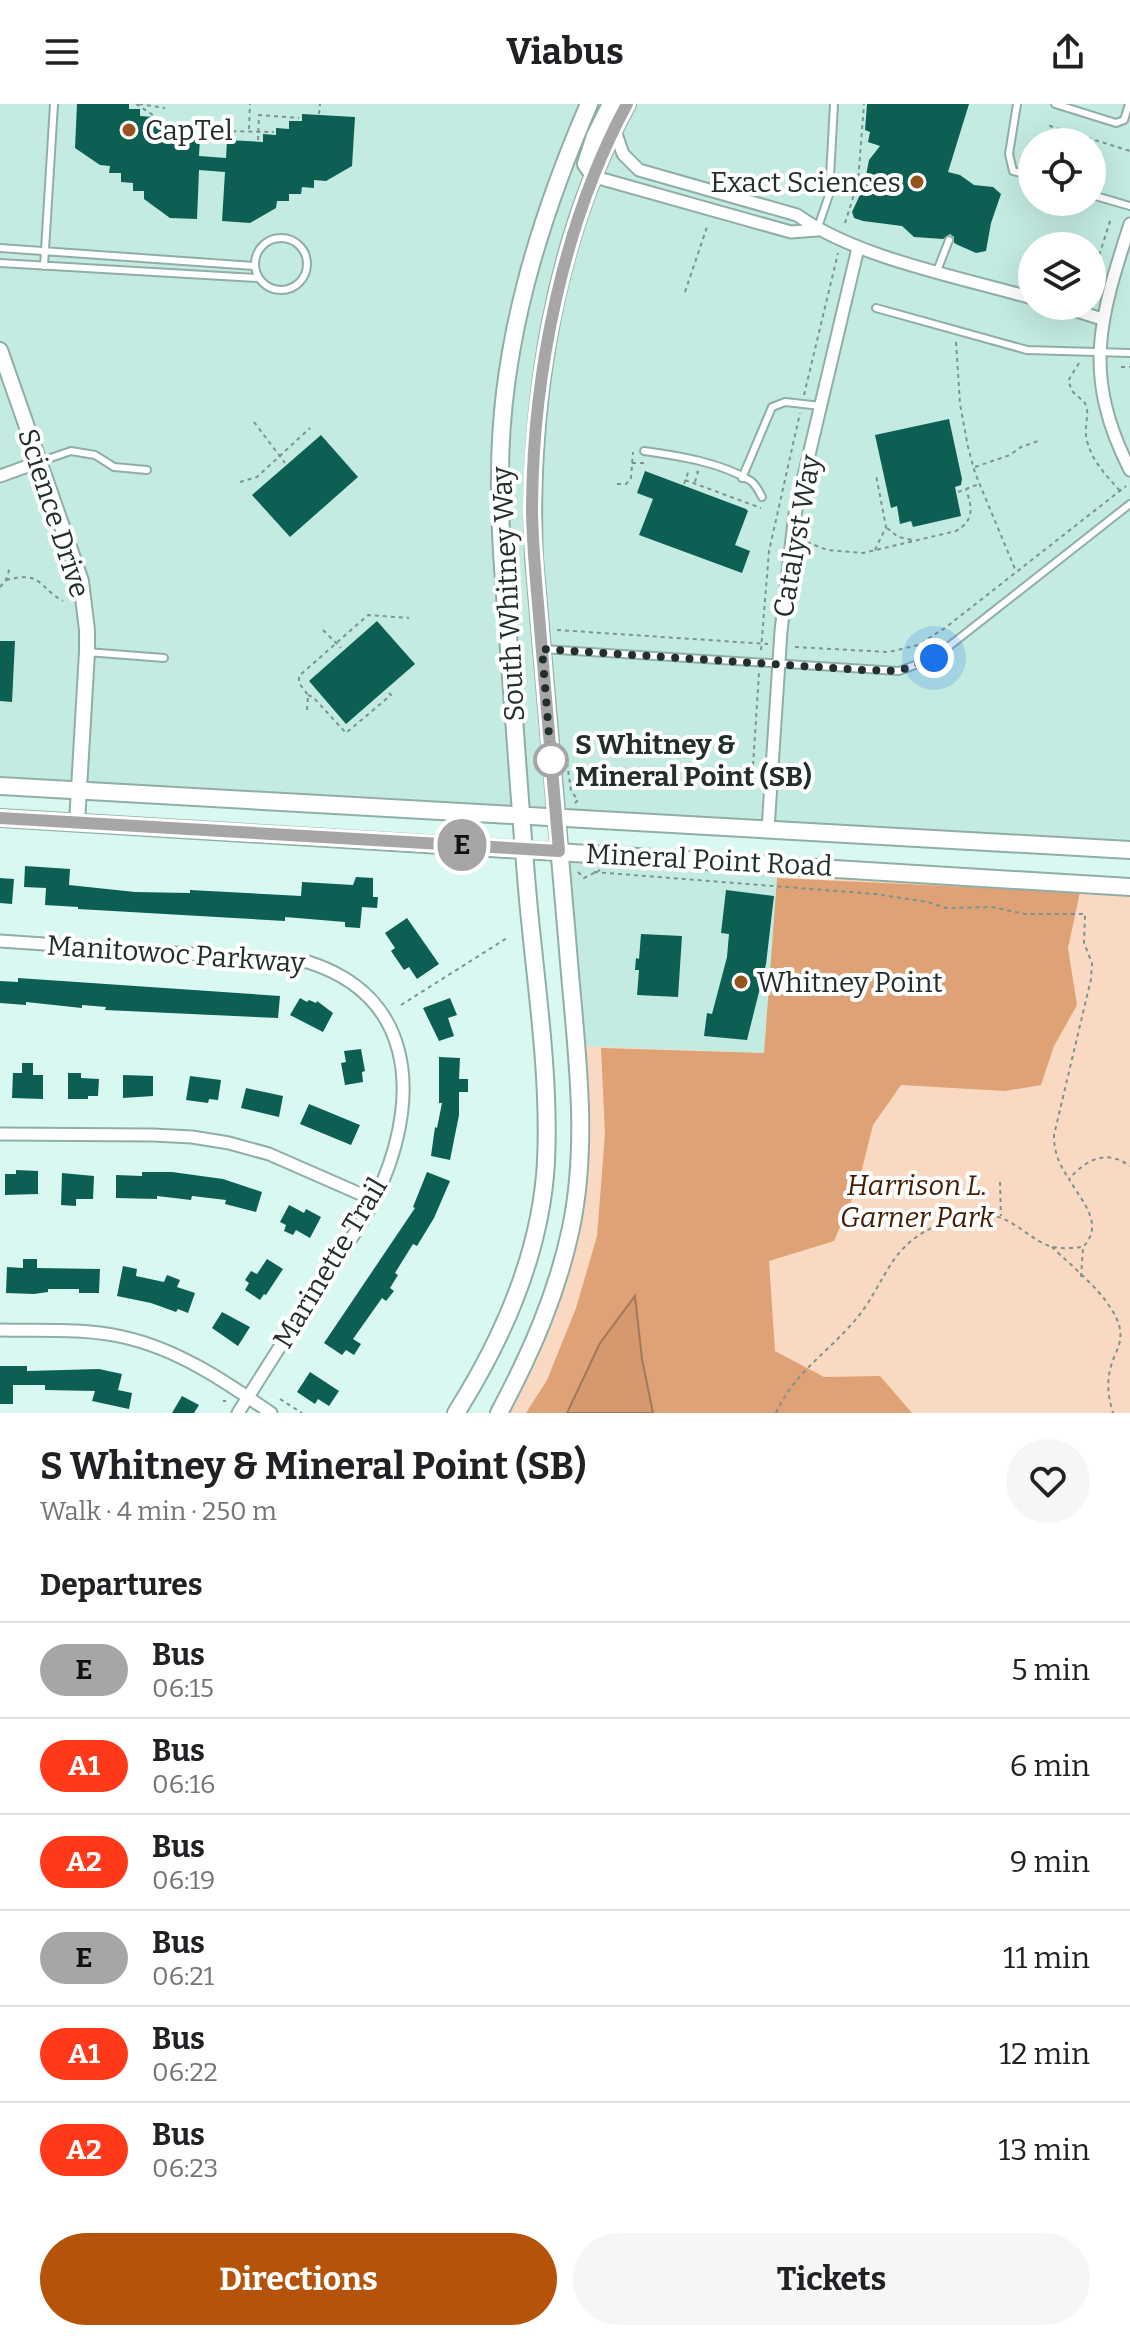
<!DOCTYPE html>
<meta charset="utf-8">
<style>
:root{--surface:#fff;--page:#f6f6f6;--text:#202124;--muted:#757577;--line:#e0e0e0;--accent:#b45309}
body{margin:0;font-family:Bitter,serif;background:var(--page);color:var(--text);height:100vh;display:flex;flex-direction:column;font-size:30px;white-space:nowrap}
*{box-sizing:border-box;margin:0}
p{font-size:26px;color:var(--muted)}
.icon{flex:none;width:44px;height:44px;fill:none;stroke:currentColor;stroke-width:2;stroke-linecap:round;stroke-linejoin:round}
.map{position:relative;height:1309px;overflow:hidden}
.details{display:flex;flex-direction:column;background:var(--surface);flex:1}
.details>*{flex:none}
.badge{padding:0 16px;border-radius:26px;font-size:28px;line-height:52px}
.buttons{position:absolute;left:1018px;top:24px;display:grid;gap:16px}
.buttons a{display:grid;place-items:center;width:88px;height:88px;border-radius:50%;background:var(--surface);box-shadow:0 8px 32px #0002;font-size:40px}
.you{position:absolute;width:40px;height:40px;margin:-20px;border:6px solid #fff;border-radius:50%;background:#1a73e8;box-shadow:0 0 0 12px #1a73e833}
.map>.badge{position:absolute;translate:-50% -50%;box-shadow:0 0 0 4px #fff}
h2{padding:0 40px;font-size:30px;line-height:72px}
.round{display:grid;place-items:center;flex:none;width:84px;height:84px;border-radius:42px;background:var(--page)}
.summary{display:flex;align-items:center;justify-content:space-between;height:136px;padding:0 40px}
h1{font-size:38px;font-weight:700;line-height:60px}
.action{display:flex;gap:16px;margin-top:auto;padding:16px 40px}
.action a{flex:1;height:92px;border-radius:48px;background:var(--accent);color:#fff;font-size:32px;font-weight:700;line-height:92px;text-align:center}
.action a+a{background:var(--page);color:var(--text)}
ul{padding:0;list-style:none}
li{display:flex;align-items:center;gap:24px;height:96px;padding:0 40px;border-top:2px solid var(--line)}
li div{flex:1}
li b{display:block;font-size:30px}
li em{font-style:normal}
li .badge{min-width:88px;font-weight:700;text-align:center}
header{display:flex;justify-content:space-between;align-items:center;height:104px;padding:0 40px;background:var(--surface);font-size:36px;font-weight:700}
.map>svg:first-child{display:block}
.built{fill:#c3ebe2;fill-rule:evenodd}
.green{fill:#fad9c3}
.forest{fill:#dfa176}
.water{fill:#d6996e;stroke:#a0795a;stroke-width:2}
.building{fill:#0d5f54}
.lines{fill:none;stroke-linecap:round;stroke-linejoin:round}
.service-casing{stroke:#90aea7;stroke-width:10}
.minor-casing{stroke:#90aea7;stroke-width:15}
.tertiary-casing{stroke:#90aea7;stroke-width:18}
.secondary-casing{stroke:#90aea7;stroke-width:20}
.path{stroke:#7d938e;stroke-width:2;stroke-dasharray:4 4;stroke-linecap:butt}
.service{stroke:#fff;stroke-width:6}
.minor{stroke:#fff;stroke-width:11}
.tertiary{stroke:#fff;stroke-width:14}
.secondary{stroke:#fff;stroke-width:16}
.line-casing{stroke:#fff;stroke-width:18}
.line{stroke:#a6a6a6;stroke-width:12}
.walk{stroke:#232f2d;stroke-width:8;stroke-dasharray:0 14.4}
.poi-dot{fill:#94531f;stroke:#fff;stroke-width:3}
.stop-dot{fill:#fff;stroke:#a6a6a6;stroke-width:4}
.labels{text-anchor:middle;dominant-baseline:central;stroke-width:8;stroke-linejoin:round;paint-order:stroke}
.poi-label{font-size:28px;fill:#232f2d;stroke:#fff;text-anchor:start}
.street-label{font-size:28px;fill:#232f2d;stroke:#fff}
.stop-label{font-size:28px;font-weight:bold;fill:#232f2d;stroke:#fff;text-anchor:start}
.park-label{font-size:28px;font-style:italic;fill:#441d00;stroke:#fff}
</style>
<header><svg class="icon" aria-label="menu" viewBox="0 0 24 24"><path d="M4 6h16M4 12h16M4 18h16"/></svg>Viabus<svg class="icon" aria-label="share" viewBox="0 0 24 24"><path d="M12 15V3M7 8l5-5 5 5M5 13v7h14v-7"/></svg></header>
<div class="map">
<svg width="1130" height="1309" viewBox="0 0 1130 1309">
<rect width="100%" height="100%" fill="#d8f8f1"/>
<!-- built -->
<path class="built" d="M0 0H1130V746L0 682ZM1032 38H1092V98H1032ZM1032 142H1092V202H1032Z
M559 747 776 760 777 774 764 949 576 942Z"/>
<!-- green -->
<path class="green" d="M776 760 1130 783V1309H499L572 1122 576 942 764 949 777 774Z"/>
<!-- forest -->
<path class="forest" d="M777 774 1080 788 1068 844 1077 901 1054 942 1041 981 1005 987 901 981 873 1021 858 1081 834 1137 769 1157 775 1247 824 1273 880 1272 912 1309H653L642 1255 634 1193 600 1239 567 1309H526L547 1276 576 1204 597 1132 605 1030 601 944 764 949Z"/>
<!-- water -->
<path class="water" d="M635 1192 642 1255 653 1309H567L600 1239Z"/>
<!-- building -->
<path class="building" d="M77 0H129V5H140V12L153 13 151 22 165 23 163 30 200 34 199 52 226 54 227 36 263 38V30L276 31V24L289 25V17H302V10L355 13 352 62 326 77 314 76V84L302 83 301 90H289V97H277L276 104 250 119 222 117 225 68 199 66 197 115 170 114 144 95V87H133V79L121 78V69H109L110 62 100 61 75 44Z
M867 0H969L948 68 960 71 974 81 993 83 1001 90 991 119 986 147 976 149 958 141 954 139V133L950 130 943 135 914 133 902 122 863 117 854 114 852 108 864 82 869 56 880 42 868 38 870 28 865 26Z
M949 315 962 375 961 381 955 383 961 412 913 423 911 417 900 420 897 402 891 404 875 331Z
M321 331 358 373 290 433 252 391Z
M645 367 746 405 748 407 735 441 750 447 742 469 639 431 653 395 637 389Z
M377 517 415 560 346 620 309 577Z
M0 537H15L12 598 0 597Z
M25 762 70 765 69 781 135 788 190 789V786L301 792 302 778 353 781 356 773 373 774V793H378L377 804 362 803 360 824 345 823V818L285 813V817L78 805V803L45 801 46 784 24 783Z
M0 774 14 775 12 800 0 799Z
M726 786 774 792 766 860 747 936 704 932 707 909 712 910 727 853 729 830 721 829Z
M407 814 439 860 417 875 409 863 404 866 391 847 395 844 385 829Z
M641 830 682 832 678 893 637 891 639 866H635L636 854 639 855Z
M18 874 280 892 278 914 105 906 106 903 82 901V904L26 898V901L0 899V877L18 878Z
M300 894 307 898 309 896 316 899 317 897 333 909 323 928 290 911Z
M450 894 457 911 448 914 454 932 439 937 423 904Z
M361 945 365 967 362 968 363 978 345 981 341 959 346 958 344 947Z
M439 953 460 954 459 975H468V988H459V1011L450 1056 431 1052 435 1023 437 1024 442 999H439Z
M22 959H33V971H43V995L12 994 13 969H22Z
M68 969H81V974L99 975 98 992H88V995H68Z
M123 971 153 972V992L123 994Z
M190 972 221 976 218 996 209 995 208 999 186 996Z
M246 984 283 992 279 1013 241 1004Z
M309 1000 360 1021 351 1041 300 1020Z
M16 1066 38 1067V1090L5 1091V1070H16Z
M142 1068H172L223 1075 262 1088 256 1108 225 1100 226 1096 192 1092 191 1096 157 1092V1095L116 1094V1071L142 1072Z
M427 1068 450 1077 434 1114 417 1142 413 1140 395 1169 398 1171 390 1184 394 1187 386 1197 382 1194 353 1235 361 1240 354 1251 346 1246 342 1251 324 1239 415 1104 413 1103Z
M62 1069 94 1072 93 1095H76V1102L61 1101Z
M289 1101 304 1109 306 1105 321 1113 310 1134 296 1126 293 1131 284 1127 286 1121 280 1118Z
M23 1155H37V1164L100 1165 99 1189H79V1185H48V1188L34 1190 6 1189 7 1163 23 1164Z
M267 1155 283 1165 266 1191 264 1190 260 1196 245 1186 249 1179 245 1176 251 1167 257 1170Z
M123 1162 137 1165 136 1172 164 1178 167 1171 180 1176 177 1183 195 1189 188 1209 178 1205 176 1208 151 1199 117 1192Z
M222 1208 250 1223 238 1242 212 1224Z
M0 1262H27V1267L99 1265 122 1270 118 1286 132 1289 129 1305 92 1297 95 1287 45 1286V1281H13V1300H0Z
M310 1268 339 1287 329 1302 318 1295 315 1300 297 1288Z
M182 1292 199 1301 194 1309H172Z"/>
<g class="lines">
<defs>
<path id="service" d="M1017 0 1009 50 1013 67 1032 72
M1055 0 1116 19 1124 16 1129 0
M1092 91 1130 102
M817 126 829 91 834 0
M255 160a26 26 0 1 1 52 0a26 26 0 1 1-52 0Z
M0 144 254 162
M0 159 258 174
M44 162 54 0
M937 167 949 136
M876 204 1027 246 1130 249
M644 347C679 352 720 358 751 377 756 381 759 387 762 393
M39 358 71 347 95 351 114 363 147 366
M742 374 772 303 785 298 821 302
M542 545 899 567 934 554 1130 400
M87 548 164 554"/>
<path id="minor" d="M615 27 623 50 639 66 797 111C857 154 959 173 1032 194
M595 73 791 128 817 126
M1130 120C1099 216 1082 271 1130 366
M1061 202 1102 215
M0 372 39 358
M768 725 781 527 795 410 858 144
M0 837 308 858C412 891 420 987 383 1077 368 1114 342 1147 320 1181 292 1223 265 1266 238 1309
M0 1030 153 1031 192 1033 229 1039 269 1050 374 1096
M0 1226C41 1227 83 1224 123 1233 178 1245 226 1278 271 1309"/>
<path id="tertiary" d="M0 246 81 477 87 526V548L77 719"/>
<path id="secondary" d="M595 73 586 60 595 32 611 0
M0 682 1130 746
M0 714 1130 783
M456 1309C504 1233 541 1149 546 1058 550 970 536 883 528 795 521 717 516 638 510 560 506 497 499 434 500 371 500 242 538 118 589 0
M499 1309C531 1249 557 1190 571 1124 590 1033 575 937 568 846 557 715 545 584 534 454 528 300 553 137 627 0"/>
</defs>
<!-- service casing -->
<use href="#service" class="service-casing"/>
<!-- minor casing -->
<use href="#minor" class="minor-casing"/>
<!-- tertiary casing -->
<use href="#tertiary" class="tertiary-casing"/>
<!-- secondary casing -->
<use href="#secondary" class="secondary-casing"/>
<!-- path -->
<path class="path" d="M136 0 176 26 274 28
M139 0 165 4
M319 10 320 0
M249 25 250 0
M258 36 259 11 299 14
M1045 38 1050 22 1130 47
M845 119 858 78 864 0
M1092 174 1111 114
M685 188 708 120
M956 238 960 300 968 343 975 369 1015 465
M1079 259 1068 277 1073 288 1085 299 1087 305C1088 314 1085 322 1086 331 1089 354 1105 370 1120 387
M1121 263H1130
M804 291 838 149
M254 318 285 359
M632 359H646
M975 363 1010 351 1021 343 1038 337
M685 376 761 404
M240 378 257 373 310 324
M695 378 698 368 695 367
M617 380H626L631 374 633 348
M684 380 689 366
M958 388 979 380
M887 424 898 433 913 436
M807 438 827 446 863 449 956 427C975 416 972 403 966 385
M875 446 886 423 876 371
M6 476C44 467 36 482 63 497
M0 483 6 476 10 463
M323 526 341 544
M557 526 768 540
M795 543 889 548 918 541 945 524 1126 382
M761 546 769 447 800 309
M308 591 313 593 346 629 391 591 387 587
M307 606 308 591 299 579V572L368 511 409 514
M566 651 571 687 578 696 574 700
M752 677 759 569
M578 768 584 774 600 766
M594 768 875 790 928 798 946 804 992 803 1025 810H1085L1084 839 1092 859 1091 875 1054 1031C1054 1049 1059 1060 1069 1075
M401 901 507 834
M1000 1078 1001 1112
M1052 1143C1073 1164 1126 1204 1120 1236 1119 1244 1114 1252 1112 1259 1106 1276 1108 1293 1113 1309
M1081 1173 1083 1144
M280 1295 302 1309
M223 1297H226
M776 1309C793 1271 823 1252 850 1222 889 1180 884 1140 946 1118 959 1113 975 1110 988 1111 1014 1113 1030 1137 1053 1143 1063 1145 1074 1144 1083 1143 1105 1120 1082 1098 1069 1075 1087 1055 1106 1045 1130 1062"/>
<!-- service -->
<use href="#service" class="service"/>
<!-- minor -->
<use href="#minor" class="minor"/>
<!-- tertiary -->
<use href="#tertiary" class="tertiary"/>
<!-- secondary -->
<use href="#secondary" class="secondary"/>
</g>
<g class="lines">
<defs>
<path id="line" d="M0 714 559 747C552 672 546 598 540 524 537 484 532 443 532 403 533 269 563 118 627 0"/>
</defs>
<!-- line casing -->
<use href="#line" class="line-casing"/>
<!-- line -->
<use href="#line" class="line"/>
<!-- walk -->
<path class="walk" d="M551 656 542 545 863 566 899 567 934 554"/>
</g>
<!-- markers -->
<g class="poi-dot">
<circle cx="129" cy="26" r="8"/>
<circle cx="917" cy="78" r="8"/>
<circle cx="741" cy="878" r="8"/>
</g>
<circle class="stop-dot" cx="551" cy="656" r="16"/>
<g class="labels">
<!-- poi labels -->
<g class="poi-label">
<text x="145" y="26">CapTel</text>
<text x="901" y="78" text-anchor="end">Exact Sciences</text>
<text x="757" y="878">Whitney Point</text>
</g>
<!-- street labels -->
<g class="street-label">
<text transform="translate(54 409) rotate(72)">Science Drive</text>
<text transform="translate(797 432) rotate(-80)">Catalyst Way</text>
<text transform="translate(508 490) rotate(-93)">South Whitney Way</text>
<text transform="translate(709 756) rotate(3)">Mineral Point Road</text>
<text transform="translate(176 850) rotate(4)">Manitowoc Parkway</text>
<text transform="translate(330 1159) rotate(-59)">Marinette Trail</text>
</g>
<!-- stop labels -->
<g class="stop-label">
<text x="575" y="640">S Whitney &amp;<tspan x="575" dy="32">Mineral Point (SB)</tspan></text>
</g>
<!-- park labels -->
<g class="park-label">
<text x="917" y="1081">Harrison L.<tspan x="917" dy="32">Garner Park</tspan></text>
</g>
</g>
</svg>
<div class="buttons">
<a><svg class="icon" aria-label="locate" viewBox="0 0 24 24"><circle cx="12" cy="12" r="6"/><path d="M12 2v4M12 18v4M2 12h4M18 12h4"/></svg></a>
<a><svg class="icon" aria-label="layers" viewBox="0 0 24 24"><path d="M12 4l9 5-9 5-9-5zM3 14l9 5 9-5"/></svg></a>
</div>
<div class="you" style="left:934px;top:554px"></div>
<b class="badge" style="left:462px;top:741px;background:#a6a6a6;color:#111">E</b>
</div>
<section class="details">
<div class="summary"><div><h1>S Whitney &amp; Mineral Point (SB)</h1><p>Walk · 4 min · 250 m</p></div><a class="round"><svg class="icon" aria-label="heart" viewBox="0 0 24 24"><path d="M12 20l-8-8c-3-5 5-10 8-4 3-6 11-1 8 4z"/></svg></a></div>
<h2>Departures</h2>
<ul>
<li><span class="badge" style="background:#a6a6a6;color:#111">E</span><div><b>Bus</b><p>06:15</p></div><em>5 min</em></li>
<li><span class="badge" style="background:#ff391a;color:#fff">A1</span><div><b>Bus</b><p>06:16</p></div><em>6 min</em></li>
<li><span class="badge" style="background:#ff391a;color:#fff">A2</span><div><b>Bus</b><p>06:19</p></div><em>9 min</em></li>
<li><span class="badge" style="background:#a6a6a6;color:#111">E</span><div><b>Bus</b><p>06:21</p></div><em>11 min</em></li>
<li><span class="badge" style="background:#ff391a;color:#fff">A1</span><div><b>Bus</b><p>06:22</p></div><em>12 min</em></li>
<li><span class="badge" style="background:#ff391a;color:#fff">A2</span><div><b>Bus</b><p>06:23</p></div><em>13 min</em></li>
</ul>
<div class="action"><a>Directions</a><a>Tickets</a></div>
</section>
